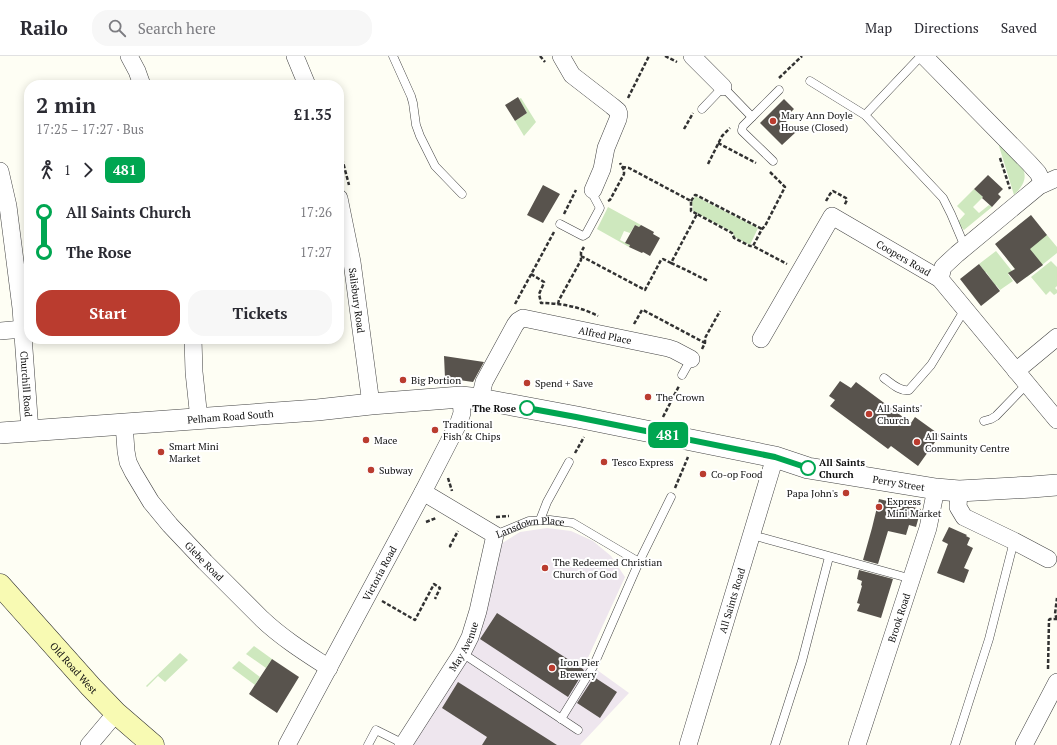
<!DOCTYPE html>
<meta charset="utf-8">
<style>
:root{--surface:#fff;--page:#f7f7f7;--text:#2b2b33;--muted:#7c7c81;--line:#e1e1e2;--accent:#ba3c2f}
body{margin:0;font-family:"PT Serif",serif;background:var(--page);color:var(--text);height:100vh;display:flex;flex-direction:column;font-size:15px;white-space:nowrap}
*{box-sizing:border-box;margin:0}
p{font-size:13px;color:var(--muted)}
.icon{flex:none;width:22px;height:22px;fill:none;stroke:currentColor;stroke-width:2;stroke-linecap:round;stroke-linejoin:round}
.map{position:relative;flex:1;overflow:hidden}
.sheet{position:absolute;left:24px;top:24px;width:320px;height:264px;display:flex;flex-direction:column;background:var(--surface);border-radius:16px;box-shadow:0 2px 10px #0003}
.sheet>*{flex:none}
.badge{padding:0 8px;border-radius:6px;font-size:14px;line-height:26px}
.map>.badge{position:absolute;translate:-50% -50%;box-shadow:0 0 0 2px #fff}
.legs{display:flex;align-items:center;gap:6px;height:44px;padding:0 12px;font-size:13px}
.legs p{margin-inline-start:auto}
.head{display:flex;align-items:center;justify-content:space-between;height:68px;padding:0 12px}
h1{font-size:22px;font-weight:700;line-height:30px}
.primary-button{display:flex;gap:8px;margin-top:auto;padding:8px 12px}
.primary-button a{flex:1;height:46px;border-radius:16px;background:var(--accent);color:#fff;font-size:16px;font-weight:700;line-height:46px;text-align:center}
.primary-button a+a{background:var(--page);color:var(--text)}
ul{padding:0 12px;list-style:none}
li{display:flex;align-items:center;gap:14px;height:40px;font-size:15px}
li i{display:grid;place-items:center;width:6px;height:100%;margin:0 5px;background:currentColor}
li i::after{content:'';width:10px;height:10px;margin:-5px;border:3px solid;border-radius:50%;background:var(--surface)}
li p{margin-inline-start:auto}
li:first-child i{background:linear-gradient(#0000 50%,currentColor 0)}
li:last-child i{background:linear-gradient(currentColor 50%,#0000 0)}
header{display:flex;align-items:center;gap:24px;box-sizing:border-box;height:56px;padding:0 20px;background:var(--surface);border-bottom:1px solid var(--line)}
header strong{font-size:19px}
nav{display:flex;gap:22px;margin-inline-start:auto;font-size:14px}
.search{width:280px;height:36px;background:var(--page);display:flex;align-items:center;gap:10px;box-sizing:border-box;padding:0 14px;border-radius:16px;color:var(--muted);font-size:15px}
.map>svg:first-child{display:block}
.industrial{fill:#eee6ee}
.green{fill:#cee8be}
.building{fill:#58534d}
.lines{fill:none;stroke-linecap:round;stroke-linejoin:round}
.service-casing{stroke:#434343;stroke-width:9}
.minor-casing{stroke:#434343;stroke-width:18}
.tertiary-casing{stroke:#434343;stroke-width:22}
.secondary-casing{stroke:#323232;stroke-width:23}
.path{stroke:#323232;stroke-width:2.5;stroke-dasharray:4 2;stroke-linecap:butt}
.service{stroke:#fff;stroke-width:8}
.minor{stroke:#fff;stroke-width:17}
.tertiary{stroke:#fff;stroke-width:21}
.secondary{stroke:#f8fab3;stroke-width:22}
.line-1-casing{stroke:#fff;stroke-width:9}
.line-1{stroke:#00a651;stroke-width:6}
.poi-dot{fill:#ba3c2f;stroke:#fff;stroke-width:1.5}
.stop-1-dot{fill:#fff;stroke:#00a651;stroke-width:2}
.labels{text-anchor:middle;dominant-baseline:central;stroke-width:4;stroke-linejoin:round;paint-order:stroke}
.poi-label{font-size:10px;fill:#101010;stroke:#fff;text-anchor:start}
.street-label{font-size:10px;fill:#101010;stroke:#fff}
.stop-label{font-size:10px;font-weight:bold;fill:#101010;stroke:#fff;text-anchor:end}
</style>
<header>
<strong>Railo</strong>
<div class="search"><svg class="icon" aria-label="search" viewBox="0 0 24 24"><circle cx="10" cy="10" r="6"/><path d="M15 15l6 6"/></svg>Search here</div>
<nav><a>Map</a><a>Directions</a><a>Saved</a></nav>
</header>
<div class="map">
<svg width="1057" height="689" viewBox="0 0 1057 689">
<rect width="100%" height="100%" fill="#fefef4"/>
<!-- industrial -->
<path class="industrial" d="M547 472 571 475 593 485 611 500 625 521 586 606 629 637 580 689H408L476 584 501 488 520 476Z"/>
<!-- green -->
<path class="green" d="M521 42 536 66 524 80 515 65 527 57 519 43Z
M1002 88C1018 106 1037 117 1014 139L999 90Z
M974 133 983 141 973 151 979 157 989 149 992 151 964 174 957 167 965 158 957 150Z
M695 140 758 172 750 189 733 180 734 177 693 155 692 146Z
M608 151 641 169 639 171 635 169 630 177 624 175 620 184 630 189 629 191 597 173Z
M1047 179 1057 191V197L1027 221H1021L1007 203 1019 193Z
M996 195 1012 215 1008 218 1013 225 1000 234 996 229 991 233 988 230 993 226 986 216 981 220 978 217 983 213 979 208Z
M1051 205 1057 211V230L1055 232 1057 234V237L1054 239 1050 235 1046 239 1031 221Z
M254 590 272 603 266 612 246 598Z
M180 597 188 604 165 626 158 620 147 631 146 630Z
M239 605 260 621 256 627 269 635 267 638 232 612Z"/>
<!-- building -->
<path class="building" d="M518 41 527 57 515 65 505 49Z
M784 43 794 53 784 63 796 76 782 89 760 67Z
M988 119 1003 133 998 138 1001 141 992 151 982 142 983 141 974 133Z
M543 129 560 138 543 167 527 159Z
M1031 159 1047 179 1030 193 1043 209 1017 228 1008 217 1015 213 995 188Z
M635 169 639 171 641 169 654 176 653 178 660 182 650 200 643 196 642 197 629 191 630 189 625 187Z
M979 208 1000 235 981 250 960 223Z
M444 300 484 306 473 326 445 322Z
M840 325 851 332 856 326 911 367 915 361 940 379 918 410 891 390 888 393 830 350 835 344 829 340Z
M879 443 921 453 916 471 909 469 906 479 888 475 878 508 863 504 872 472Z
M949 471 967 479 966 480 970 482 967 489 973 492 964 512 969 514 964 527 937 517 948 488 942 485Z
M859 514 893 523 881 562 857 555 860 548 857 547 862 530 861 529 862 525 857 523Z
M497 557 583 613 584 615 568 641 480 583Z
M272 603 299 621 277 657 249 638Z
M594 621 617 636 600 662 577 647Z
M458 626 557 689H482L487 681 442 652Z"/>
<g class="lines">
<defs>
<g id="service">
<path d="M393 0 411 40 413 47 416 69 420 80 435 110 462 138"/>
<path d="M921 0 865 59 943 142 951 158 965 191"/>
<path d="M810 25 865 59"/>
<path d="M702 53 723 31 752 61 743 70 742 74V75L773 105"/>
<path d="M752 61 779 34"/>
<path d="M560 168 581 179 583 180 586 178 600 152 592 137 593 134"/>
<path d="M682 319 691 303"/>
<path d="M884 322C891 327 900 336 909 334L931 309 965 253"/>
<path d="M984 365 991 363 996 360 1027 328"/>
<path d="M540 464 547 446 569 406"/>
<path id="s1" d="M495 479 529 465 550 464 573 467 639 506 671 441"/>
<path d="M752 479 912 523"/>
<path d="M462 597 578 674"/>
<path d="M561 663 593 611 639 506"/>
<path d="M368 689 376 674 404 688"/>
<path d="M775 689 802 605 829 501"/>
<path d="M955 689 989 583 1014 485"/>
</g>
<g id="minor">
<path d="M129 0 137 15 142 29"/>
<path d="M295 0 307 29"/>
<path d="M561 0 572 19 612 50 618 55 619 58 618 63 606 92 602 113 593 134"/>
<path d="M692 0 723 31"/>
<path d="M924 0 1029 107 1038 117 1043 127"/>
<path id="s2" d="M0 115 8 150 21 252 30 375"/>
<path id="s3" d="M339 142 352 206 371 348"/>
<path d="M940 223 943 211 957 198 1039 130 1057 122"/>
<path d="M0 275 23 273"/>
<path d="M193 283 194 316 199 363"/>
<path id="s4" d="M761 283 832 160 940 223 1057 364"/>
<path d="M1016 315 1057 281"/>
<path id="s5" d="M480 343 484 326 515 269 518 265 523 262 668 292 674 294 691 303"/>
<path id="s6" d="M124 368 126 395 128 406 133 416 151 446 170 469 205 506 262 563C282 582 306 597 329 612"/>
<path d="M959 435 958 451 964 461 1014 485 1048 503"/>
<path d="M89 689 116 657"/>
<path id="s7" d="M287 689 423 436 459 366 462 357 461 341"/>
<path id="s8" d="M403 689 462 597 470 581 478 555 495 479 423 436"/>
<path id="s9" d="M688 689 775 401"/>
<path id="s10" d="M857 689 928 472 936 433"/>
<path d="M1024 689 1057 626"/>
</g>
<g id="tertiary">
<path id="s11" d="M0 377 317 354 371 348 448 342 461 341 480 343 577 361 775 401 808 412 936 433 959 435 1032 431 1057 429"/>
</g>
<g id="secondary">
<path id="s12" d="M0 529 91 631 116 657 153 689"/>
</g>
</defs>
<!-- service casing -->
<use href="#service" class="service-casing"/>
<!-- minor casing -->
<use href="#minor" class="minor-casing"/>
<!-- tertiary casing -->
<use href="#tertiary" class="tertiary-casing"/>
<!-- secondary casing -->
<use href="#secondary" class="secondary-casing"/>
<!-- path -->
<path class="path" d="M540 0 545 6
M665 0 677 6
M779 22 802 0
M628 42 649 0
M684 73 693 57
M718 87 756 107
M339 91 349 129
M1000 102 1010 133
M708 108 722 80 730 72
M622 111 629 112 691 145V155L697 158
M770 116 785 131 765 170 762 173 753 190 787 208
M608 145 610 144 624 118V114L620 107
M691 145 695 139H696L762 173
M826 145 830 138 833 135 846 142 847 144 844 150
M564 158 576 134
M581 200 645 234 661 204 663 203 671 207 697 158 732 177 734 182 750 190H753
M671 207 684 213 708 225
M531 218 544 226V227L539 238 541 247C560 247 581 251 598 260
M515 248 554 176
M558 248 559 244 581 204V196L584 191
M634 268 642 254H643L705 287
M702 293 705 287V282L720 255
M663 361 679 330
M575 397 584 381
M448 422 452 435
M675 432 688 401
M496 461 509 460
M426 466 436 462
M451 491 450 490 458 475
M382 545 415 564 434 528 440 532 435 543
M1057 563 1055 558 1057 542
M1048 613 1049 564 1050 563H1057"/>
<!-- service -->
<use href="#service" class="service"/>
<!-- minor -->
<use href="#minor" class="minor"/>
<!-- tertiary -->
<use href="#tertiary" class="tertiary"/>
<!-- secondary -->
<use href="#secondary" class="secondary"/>
</g>
<g class="lines">
<defs>
<path id="line-1" d="M527 352 576 361 775 401 808 412"/>
</defs>
<!-- line-1 casing -->
<use href="#line-1" class="line-1-casing"/>
<!-- line-1 -->
<use href="#line-1" class="line-1"/>
</g>
<!-- markers -->
<g class="poi-dot">
<circle cx="773" cy="65" r="4"/>
<circle cx="403" cy="324" r="4"/>
<circle cx="527" cy="327" r="4"/>
<circle cx="648" cy="341" r="4"/>
<circle cx="869" cy="358" r="4"/>
<circle cx="435" cy="374" r="4"/>
<circle cx="366" cy="384" r="4"/>
<circle cx="917" cy="386" r="4"/>
<circle cx="161" cy="396" r="4"/>
<circle cx="604" cy="406" r="4"/>
<circle cx="371" cy="414" r="4"/>
<circle cx="703" cy="418" r="4"/>
<circle cx="846" cy="437" r="4"/>
<circle cx="879" cy="451" r="4"/>
<circle cx="545" cy="512" r="4"/>
<circle cx="552" cy="612" r="4"/>
</g>
<g class="stop-1-dot">
<circle cx="527" cy="352" r="7"/>
<circle cx="808" cy="412" r="7"/>
</g>
<g class="labels">
<!-- poi labels -->
<g class="poi-label">
<text x="781" y="59">Mary Ann Doyle<tspan x="781" dy="12">House (Closed)</tspan></text>
<text x="411" y="324">Big Portion</text>
<text x="535" y="327">Spend + Save</text>
<text x="656" y="341">The Crown</text>
<text x="877" y="352">All Saints'<tspan x="877" dy="12">Church</tspan></text>
<text x="443" y="368">Traditional<tspan x="443" dy="12">Fish &amp; Chips</tspan></text>
<text x="925" y="380">All Saints<tspan x="925" dy="12">Community Centre</tspan></text>
<text x="374" y="384">Mace</text>
<text x="169" y="390">Smart Mini<tspan x="169" dy="12">Market</tspan></text>
<text x="612" y="406">Tesco Express</text>
<text x="379" y="414">Subway</text>
<text x="711" y="418">Co-op Food</text>
<text x="838" y="437" text-anchor="end">Papa John's</text>
<text x="887" y="445">Express<tspan x="887" dy="12">Mini Market</tspan></text>
<text x="553" y="506">The Redeemed Christian<tspan x="553" dy="12">Church of God</tspan></text>
<text x="560" y="606">Iron Pier<tspan x="560" dy="12">Brewery</tspan></text>
</g>
<!-- street labels -->
<g class="street-label">
<text stroke="none"><textPath href="#s4" startOffset="225">Coopers Road</textPath></text>
<text stroke="none"><textPath href="#s3" startOffset="104">Salisbury Road</textPath></text>
<text stroke="none"><textPath href="#s5" startOffset="177">Alfred Place</textPath></text>
<text stroke="none"><textPath href="#s2" startOffset="215">Churchill Road</textPath></text>
<text stroke="none"><textPath href="#s11" startOffset="231">Pelham Road South</textPath></text>
<text stroke="none"><textPath href="#s11" startOffset="909">Perry Street</textPath></text>
<text stroke="none"><textPath href="#s1" startOffset="37">Lansdown Place</textPath></text>
<text stroke="none"><textPath href="#s6" startOffset="164">Glebe Road</textPath></text>
<text stroke="none"><textPath href="#s7" startOffset="195">Victoria Road</textPath></text>
<text stroke="none"><textPath href="#s9" startOffset="151">All Saints Road</textPath></text>
<text stroke="none"><textPath href="#s10" startOffset="134">Brook Road</textPath></text>
<text stroke="none"><textPath href="#s8" startOffset="116">May Avenue</textPath></text>
<text stroke="none"><textPath href="#s12" startOffset="111">Old Road West</textPath></text>
</g>
<!-- stop labels -->
<g class="stop-label">
<text x="516" y="352">The Rose</text>
<text x="819" y="406" text-anchor="start">All Saints<tspan x="819" dy="12">Church</tspan></text>
</g>
</g>
</svg>
<b class="badge" style="left:668px;top:379px;background:#00a651;color:#fff">481</b>
<section class="sheet">
<div class="head"><div><h1>2 min</h1><p>17:25 – 17:27 · Bus</p></div><b>£1.35</b></div>
<div class="legs"><svg class="icon" aria-label="walk" viewBox="0 0 24 24"><circle cx="13" cy="4" r="2"/><path d="M13 8l-2 6 4 7M11 14l-3 7M7 12l3-4h3l4 4"/></svg>1<svg class="icon" aria-label="forward" viewBox="0 0 24 24"><path d="M9 5l7 7-7 7"/></svg><b class="badge" style="background:#00a651;color:#fff">481</b></div>
<ul>
<li><i style="color:#00a651"></i><b>All Saints Church</b><p>17:26</p></li>
<li><i style="color:#00a651"></i><b>The Rose</b><p>17:27</p></li>
</ul>
<div class="primary-button"><a>Start</a><a>Tickets</a></div>
</section>
</div>
